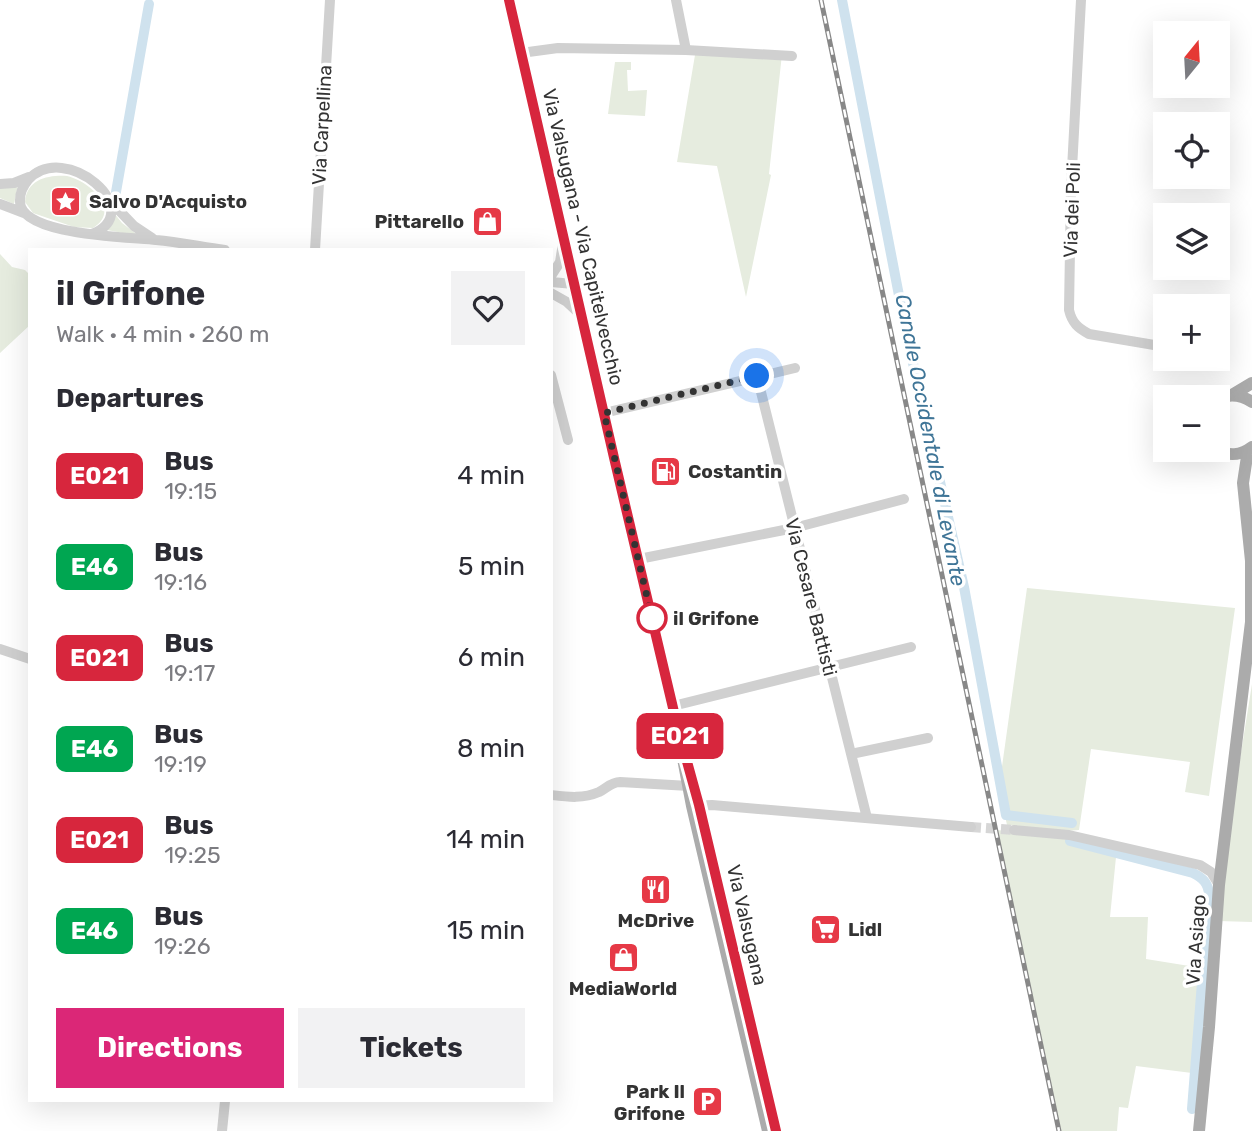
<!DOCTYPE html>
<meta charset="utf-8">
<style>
:root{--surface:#fff;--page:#f2f2f3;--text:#2b2b33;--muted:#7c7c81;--accent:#db2777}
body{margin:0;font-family:Rubik,sans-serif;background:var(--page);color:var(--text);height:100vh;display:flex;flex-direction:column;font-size:26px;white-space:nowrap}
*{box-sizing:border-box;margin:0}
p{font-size:23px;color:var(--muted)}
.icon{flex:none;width:38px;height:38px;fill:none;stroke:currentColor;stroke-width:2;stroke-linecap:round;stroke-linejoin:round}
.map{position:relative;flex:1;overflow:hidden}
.side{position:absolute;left:28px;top:248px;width:525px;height:854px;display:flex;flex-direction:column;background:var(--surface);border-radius:0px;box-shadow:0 7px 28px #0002}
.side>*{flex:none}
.badge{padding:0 14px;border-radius:10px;font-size:24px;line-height:46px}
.needle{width:46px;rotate:18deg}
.controls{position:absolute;left:1153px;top:21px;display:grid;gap:14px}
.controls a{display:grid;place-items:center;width:77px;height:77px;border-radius:0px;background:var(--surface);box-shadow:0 7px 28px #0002;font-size:35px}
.you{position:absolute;width:35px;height:35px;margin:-18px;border:5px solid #fff;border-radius:50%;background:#1a73e8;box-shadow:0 0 0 10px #1a73e833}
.map>.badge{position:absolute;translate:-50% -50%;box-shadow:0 0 0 4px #fff}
h2{padding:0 28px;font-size:26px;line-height:63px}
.round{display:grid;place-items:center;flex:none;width:74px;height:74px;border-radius:0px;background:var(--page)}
.headline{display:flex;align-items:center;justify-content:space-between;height:119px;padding:0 28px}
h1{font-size:33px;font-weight:700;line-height:52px}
.action{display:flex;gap:14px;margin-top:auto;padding:14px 28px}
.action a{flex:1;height:80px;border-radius:0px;background:var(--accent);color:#fff;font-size:28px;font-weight:700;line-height:80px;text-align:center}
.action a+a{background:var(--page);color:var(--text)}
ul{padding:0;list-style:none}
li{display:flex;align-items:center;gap:21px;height:91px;padding:0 28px}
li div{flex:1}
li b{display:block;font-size:26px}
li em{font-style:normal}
li .badge{min-width:77px;font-weight:700;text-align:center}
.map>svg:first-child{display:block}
.green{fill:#e6ecdf}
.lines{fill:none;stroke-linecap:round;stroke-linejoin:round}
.canal{stroke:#cfe2ee;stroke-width:10}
.minor-tunnel{stroke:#d6d6d6;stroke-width:10;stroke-dasharray:10 5;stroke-linecap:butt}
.minor{stroke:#d0d0d0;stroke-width:10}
.major{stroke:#ababab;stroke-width:12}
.rail-casing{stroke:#888;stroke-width:5}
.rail{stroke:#fff;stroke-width:2.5;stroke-dasharray:8;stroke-linecap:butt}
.line-casing{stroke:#fff;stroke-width:16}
.line{stroke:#d7263d;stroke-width:10}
.walk{stroke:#333;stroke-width:7;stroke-dasharray:0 12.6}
.stop-dot{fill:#fff;stroke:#d7263d;stroke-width:3.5}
.labels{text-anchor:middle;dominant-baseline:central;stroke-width:7;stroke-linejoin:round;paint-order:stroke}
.street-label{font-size:19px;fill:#333;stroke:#fff}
.poi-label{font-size:19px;font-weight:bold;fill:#333;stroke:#fff;text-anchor:start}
.stop-label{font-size:19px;font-weight:bold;fill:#333;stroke:#fff;text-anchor:start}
.water-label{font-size:21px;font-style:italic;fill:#3f7597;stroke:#fff}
</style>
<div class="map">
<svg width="1252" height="1131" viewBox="0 0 1252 1131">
<rect width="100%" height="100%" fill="#fff"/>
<!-- green -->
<path class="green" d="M782 54 769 174 771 175 746 297 717 166 677 162 695 55Z
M615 62H631V70H627L628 91 647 90 645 116 608 114Z
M67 176C89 181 122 210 93 228L74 227 33 213 25 202C27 179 48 175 67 176Z
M18 185 14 204 0 198V188Z
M114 213 122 223 139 236 107 230Z
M0 254 12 267 25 270 30 275V325L0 353Z
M1027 588 1235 608 1209 796 1185 792 1190 762 1091 749 1079 830 1067 831 1007 825 999 788Z
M1252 684V922L1218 921 1227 840Z
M996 830 1036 833 1117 847 1110 917H1148L1146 959 1208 969 1200 1074 1136 1066 1128 1108 1119 1107 1117 1131H1060Z"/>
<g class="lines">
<!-- canal -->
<path class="canal" d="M842 0 907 337 964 587 1006 815 1072 823
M116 192 149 4
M1070 841 1193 873C1203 878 1208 883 1209 894L1192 1109"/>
<!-- minor-tunnel -->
<path class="minor-tunnel" d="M971 827 1014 830"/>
<!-- minor -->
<path class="minor" d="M676 0 686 50
M1081 0 1071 188 1069 310C1072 323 1078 328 1089 334L1166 347
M521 53 558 48 686 50 792 56
M0 184 14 183 29 177
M111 202 134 226 152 238
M0 204 24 213
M92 234C149 211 65 139 28 180 23 186 20 193 20 200 17 236 131 237 156 240 179 242 202 247 225 250
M315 250 330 0
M551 276 560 262 563 243
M551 282 574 284
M551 293 567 302 582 316
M551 375 568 440
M757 376 867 818
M604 413 795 368
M639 559 794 528 904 499
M0 649 30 659
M673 706 911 647
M851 754 928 738
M551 795C568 797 583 799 599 792 607 788 611 782 620 782L689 786
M692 806 712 805 971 827
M1014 830 1069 835 1200 865 1211 872 1219 885
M222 1131 225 1101"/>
<!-- major -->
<path class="major" d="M509 0 673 706 692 806 768 1131
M1232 395 1252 383
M1218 399C1230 393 1241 395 1252 402
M1216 450C1229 456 1240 456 1252 447
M742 988 767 1093
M1199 1131 1209 1027 1219 885 1251 622V561L1243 483 1248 450"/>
<defs>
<path id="rail" d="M821 0 1059 1131"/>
</defs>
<!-- rail casing -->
<use href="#rail" class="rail-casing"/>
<!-- rail -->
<use href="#rail" class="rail"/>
</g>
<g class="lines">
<defs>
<path id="line" d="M509 0 615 462 678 729 699 805 776 1131"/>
</defs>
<!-- line casing -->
<use href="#line" class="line-casing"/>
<!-- line -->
<use href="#line" class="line"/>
<!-- walk -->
<path class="walk" d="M652 618 604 413 757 376"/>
</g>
<!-- icons -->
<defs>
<symbol id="sight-square" viewBox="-11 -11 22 22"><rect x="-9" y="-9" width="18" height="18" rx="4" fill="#e63946" stroke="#fff"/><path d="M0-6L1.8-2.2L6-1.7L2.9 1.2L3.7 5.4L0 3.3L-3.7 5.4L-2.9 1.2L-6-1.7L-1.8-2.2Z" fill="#fff"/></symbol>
<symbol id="shop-square" viewBox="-11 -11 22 22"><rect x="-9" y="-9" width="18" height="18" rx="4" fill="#e63946" stroke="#fff"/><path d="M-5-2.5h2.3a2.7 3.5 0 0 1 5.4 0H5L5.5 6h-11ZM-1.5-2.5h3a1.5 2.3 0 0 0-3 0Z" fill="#fff"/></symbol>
<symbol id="fuel-square" viewBox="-11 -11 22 22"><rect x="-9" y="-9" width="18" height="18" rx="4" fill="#e63946" stroke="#fff"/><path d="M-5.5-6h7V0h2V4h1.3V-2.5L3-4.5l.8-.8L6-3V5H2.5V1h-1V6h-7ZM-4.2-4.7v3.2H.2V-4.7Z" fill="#fff"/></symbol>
<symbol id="restaurant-square" viewBox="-11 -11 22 22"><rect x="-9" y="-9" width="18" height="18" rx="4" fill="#e63946" stroke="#fff"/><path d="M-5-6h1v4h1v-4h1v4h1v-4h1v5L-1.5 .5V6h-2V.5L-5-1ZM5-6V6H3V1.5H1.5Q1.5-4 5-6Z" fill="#fff"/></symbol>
<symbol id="supermarket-square" viewBox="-11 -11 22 22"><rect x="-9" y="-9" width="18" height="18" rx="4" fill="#e63946" stroke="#fff"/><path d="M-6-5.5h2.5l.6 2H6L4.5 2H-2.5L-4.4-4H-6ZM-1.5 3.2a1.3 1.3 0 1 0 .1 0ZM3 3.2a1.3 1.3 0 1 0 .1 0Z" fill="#fff"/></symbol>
<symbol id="parking-square" viewBox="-11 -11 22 22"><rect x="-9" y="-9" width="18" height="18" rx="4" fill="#e63946" stroke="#fff"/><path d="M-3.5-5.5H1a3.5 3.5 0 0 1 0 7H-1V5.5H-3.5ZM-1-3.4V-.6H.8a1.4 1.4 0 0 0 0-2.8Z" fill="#fff"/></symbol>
</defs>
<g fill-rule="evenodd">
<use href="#sight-square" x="48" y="184" width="35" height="35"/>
<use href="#shop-square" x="470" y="204" width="35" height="35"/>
<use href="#fuel-square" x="648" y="454" width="35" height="35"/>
<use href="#restaurant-square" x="638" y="872" width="35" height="35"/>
<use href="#supermarket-square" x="808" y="912" width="35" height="35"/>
<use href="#shop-square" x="606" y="940" width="35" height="35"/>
<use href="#parking-square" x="690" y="1084" width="35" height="35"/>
</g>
<!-- markers -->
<circle class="stop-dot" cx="652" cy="618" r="14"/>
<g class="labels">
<!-- street labels -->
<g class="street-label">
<text transform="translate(322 125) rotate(-87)">Via Carpellina</text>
<text transform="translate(1072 210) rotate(-88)">Via dei Poli</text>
<text transform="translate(583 237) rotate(77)">Via Valsugana - Via Capitelvecchio</text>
<text transform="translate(811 597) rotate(76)">Via Cesare Battisti</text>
<text transform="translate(747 925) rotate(77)">Via Valsugana</text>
<text transform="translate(1196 940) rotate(-86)">Via Asiago</text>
</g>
<!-- poi labels -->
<g class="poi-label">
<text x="89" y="201">Salvo D'Acquisto</text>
<text x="464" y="221" text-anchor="end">Pittarello</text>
<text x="688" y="471">Costantin</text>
<text x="656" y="920" text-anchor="middle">McDrive</text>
<text x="848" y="929">Lidl</text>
<text x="623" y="988" text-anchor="middle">MediaWorld</text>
<text x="685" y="1091" text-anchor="end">Park Il<tspan x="685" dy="22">Grifone</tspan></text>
</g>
<!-- stop labels -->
<g class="stop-label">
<text x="673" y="618">il Grifone</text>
</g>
<!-- water labels -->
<g class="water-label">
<text transform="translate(931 440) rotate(79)">Canale Occidentale di Levante</text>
</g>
</g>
</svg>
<div class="controls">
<a><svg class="needle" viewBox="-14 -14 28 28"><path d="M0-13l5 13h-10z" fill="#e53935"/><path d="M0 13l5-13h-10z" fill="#7c7c81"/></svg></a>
<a><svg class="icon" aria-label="locate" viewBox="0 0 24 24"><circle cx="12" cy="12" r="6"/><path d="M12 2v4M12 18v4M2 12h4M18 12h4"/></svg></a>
<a><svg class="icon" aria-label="layers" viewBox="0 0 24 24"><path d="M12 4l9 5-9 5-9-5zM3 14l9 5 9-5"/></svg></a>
<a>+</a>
<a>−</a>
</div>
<div class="you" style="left:757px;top:376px"></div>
<b class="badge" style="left:680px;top:736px;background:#d7263d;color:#fff">E021</b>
<section class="side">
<div class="headline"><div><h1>il Grifone</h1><p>Walk · 4 min · 260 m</p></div><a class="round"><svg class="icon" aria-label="heart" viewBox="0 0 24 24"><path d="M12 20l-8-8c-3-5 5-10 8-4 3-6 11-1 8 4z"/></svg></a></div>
<h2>Departures</h2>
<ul>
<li><span class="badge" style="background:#d7263d;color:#fff">E021</span><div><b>Bus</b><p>19:15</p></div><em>4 min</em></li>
<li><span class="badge" style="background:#00a651;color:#fff">E46</span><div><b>Bus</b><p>19:16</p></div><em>5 min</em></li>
<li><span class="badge" style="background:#d7263d;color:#fff">E021</span><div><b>Bus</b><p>19:17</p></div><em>6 min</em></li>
<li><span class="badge" style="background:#00a651;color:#fff">E46</span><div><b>Bus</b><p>19:19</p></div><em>8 min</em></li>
<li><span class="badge" style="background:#d7263d;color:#fff">E021</span><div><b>Bus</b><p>19:25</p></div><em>14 min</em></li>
<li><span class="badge" style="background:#00a651;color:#fff">E46</span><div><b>Bus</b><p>19:26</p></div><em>15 min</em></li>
</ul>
<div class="action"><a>Directions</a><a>Tickets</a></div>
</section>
</div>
